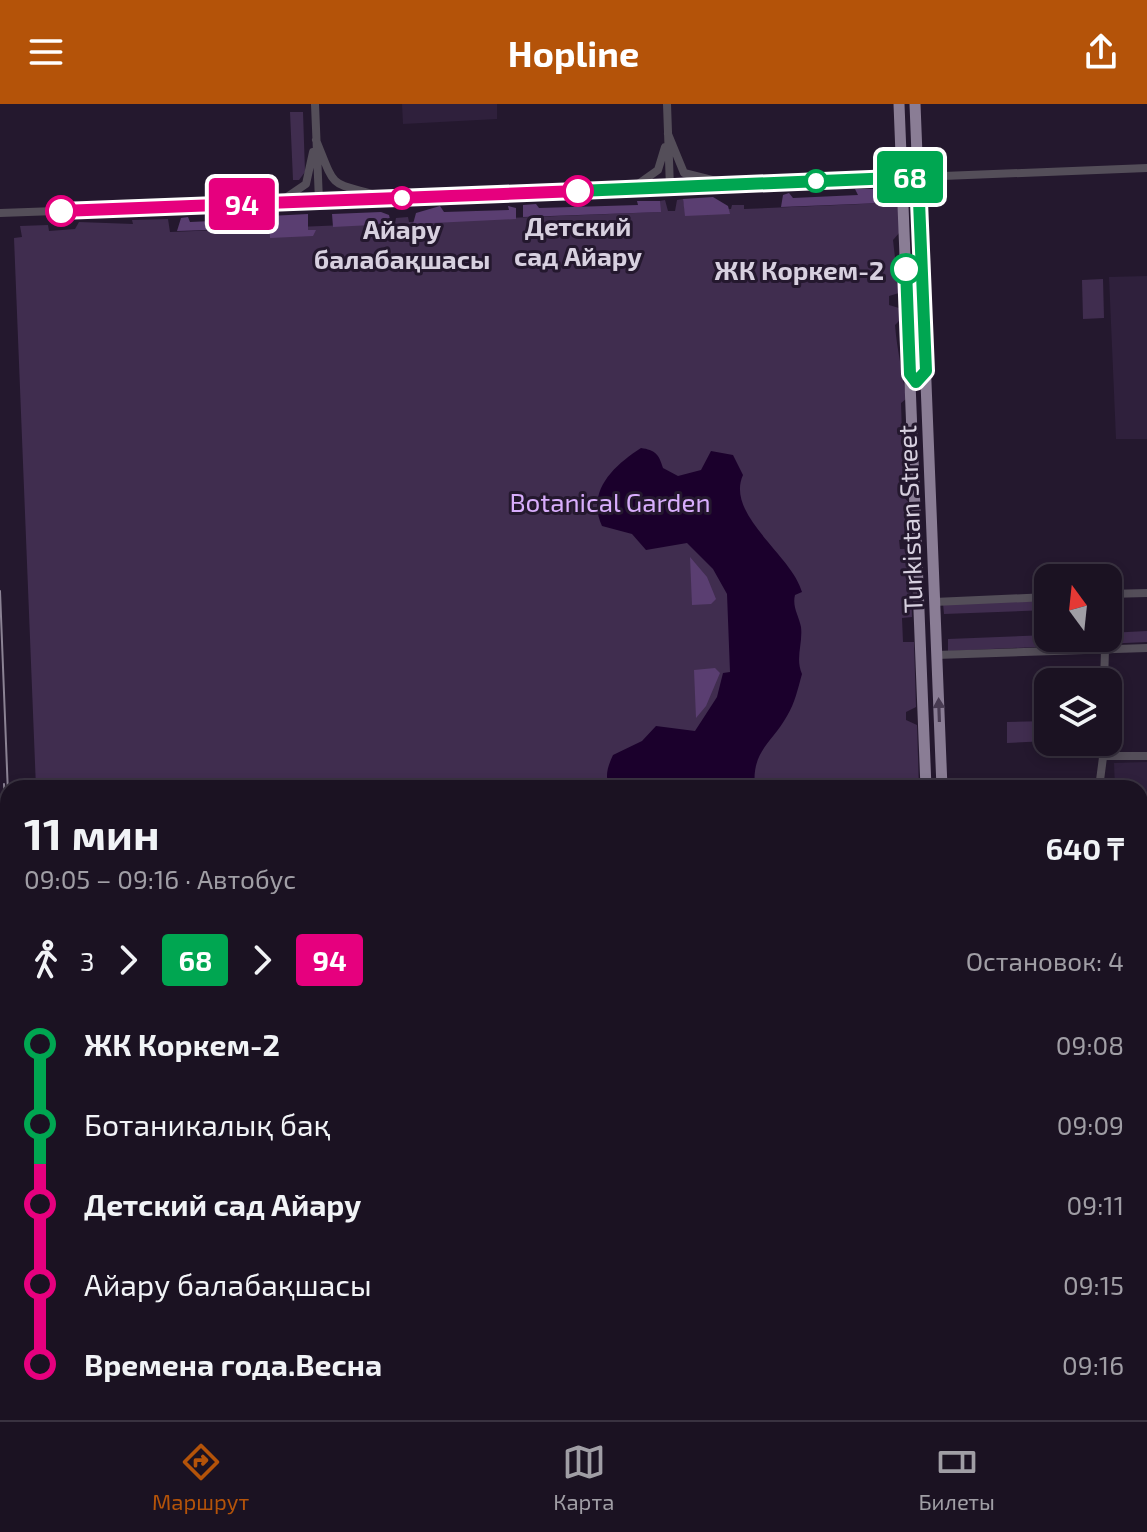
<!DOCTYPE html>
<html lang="ru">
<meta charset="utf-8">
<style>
:root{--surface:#1b1222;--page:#241b2a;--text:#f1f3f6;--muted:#a09ea5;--line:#393240;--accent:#b45309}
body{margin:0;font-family:"Exo 2",sans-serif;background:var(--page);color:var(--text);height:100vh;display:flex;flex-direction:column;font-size:30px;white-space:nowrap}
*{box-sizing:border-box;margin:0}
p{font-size:26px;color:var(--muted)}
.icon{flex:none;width:44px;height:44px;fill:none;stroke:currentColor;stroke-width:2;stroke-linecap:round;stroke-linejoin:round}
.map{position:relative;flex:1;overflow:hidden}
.sheet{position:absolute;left:0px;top:676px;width:1148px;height:640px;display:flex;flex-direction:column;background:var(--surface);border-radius:24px 24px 0 0;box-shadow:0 4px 12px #0003,0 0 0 2px var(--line)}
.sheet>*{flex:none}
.badge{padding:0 16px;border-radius:6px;font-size:28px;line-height:52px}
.needle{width:52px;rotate:345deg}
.fabs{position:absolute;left:1034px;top:460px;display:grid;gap:16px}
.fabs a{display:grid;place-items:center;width:88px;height:88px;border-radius:16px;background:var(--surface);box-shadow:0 4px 12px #0003,0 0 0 2px var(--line);font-size:40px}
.map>.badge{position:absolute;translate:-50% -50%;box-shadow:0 0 0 4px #fff}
.legs{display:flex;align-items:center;gap:12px;height:88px;padding:0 24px;font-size:26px}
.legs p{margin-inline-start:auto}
.overview{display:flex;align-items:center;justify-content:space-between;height:136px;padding:0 24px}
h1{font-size:44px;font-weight:700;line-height:60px}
ul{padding:0 24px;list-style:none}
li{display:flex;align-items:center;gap:28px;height:80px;font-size:30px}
li i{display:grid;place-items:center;width:12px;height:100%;margin:0 10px;background:currentColor}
li i::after{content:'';width:20px;height:20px;margin:-10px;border:6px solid;border-radius:50%;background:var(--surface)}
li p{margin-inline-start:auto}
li:first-child i{background:linear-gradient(#0000 50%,currentColor 0)}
li:last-child i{background:linear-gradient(currentColor 50%,#0000 0)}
header{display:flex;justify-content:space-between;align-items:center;height:104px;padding:0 24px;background:var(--accent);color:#fff;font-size:36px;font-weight:700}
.dock{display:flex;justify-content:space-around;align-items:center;height:112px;border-top:2px solid var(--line);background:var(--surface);font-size:22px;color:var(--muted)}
.dock a{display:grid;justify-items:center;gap:4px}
.dock .active{color:var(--accent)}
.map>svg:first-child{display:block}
.built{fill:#2f203c}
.green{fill:#402d4f}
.forest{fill:#5a3e71}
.water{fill:#1b002c}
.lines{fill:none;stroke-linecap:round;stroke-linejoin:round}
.minor{stroke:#544e59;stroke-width:8}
.major{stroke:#8a7d95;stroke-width:11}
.tram{stroke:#8b8294;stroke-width:2}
.oneway{fill:#483b52}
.line-1-casing{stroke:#fff;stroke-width:18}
.line-2-casing{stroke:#fff;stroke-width:18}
.line-1{stroke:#00a651;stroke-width:12}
.line-2{stroke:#e6007e;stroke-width:12}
.stop-1-dot{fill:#fff;stroke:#00a651;stroke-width:4}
.stop-2-dot{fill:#fff;stroke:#e6007e;stroke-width:4}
.labels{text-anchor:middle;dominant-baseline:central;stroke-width:6;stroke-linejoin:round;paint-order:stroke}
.stop-label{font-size:26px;font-weight:bold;fill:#d7d0df;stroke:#24182e}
.park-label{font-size:26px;fill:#d8adfc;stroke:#24182e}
.street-label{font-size:26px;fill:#d7d0df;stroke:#24182e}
</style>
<header><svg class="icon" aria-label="menu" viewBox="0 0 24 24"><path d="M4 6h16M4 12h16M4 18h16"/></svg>Hopline<svg class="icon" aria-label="share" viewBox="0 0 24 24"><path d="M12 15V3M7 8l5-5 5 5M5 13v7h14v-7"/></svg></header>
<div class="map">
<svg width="1147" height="1316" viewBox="0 0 1147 1316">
<rect width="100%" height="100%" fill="#24182e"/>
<!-- built -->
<path class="built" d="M402 0H497V15L403 20Z
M1147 172V335H1116L1109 173Z
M1147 658V737H1140V684H1115L1114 659Z
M1140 1118H1147V1245L1140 1246Z
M160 1308H301L302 1316H161Z"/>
<!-- green -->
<path class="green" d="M290 8H303L305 68 299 76H293Z
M683 95 685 107 731 105 732 101H744V105L885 99 899 103 900 128 893 136 899 189 889 192V201L899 204 901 215 895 221C897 247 903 269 906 295L901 299 904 393 909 399 911 429 910 434 899 436 900 445H910L912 513 902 514 903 538H914L916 603 906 608V616L917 621 919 684H36L14 134 22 133 20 122 48 121 49 127 75 125 79 118 133 120 132 116 168 115 170 128 395 119 396 114 408 113 409 118 660 108V97L665 96 668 107H675L677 96Z
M1103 175 1104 214 1083 215 1082 176Z
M1048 497V506L944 510 943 499Z
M1147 527V538L948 547V535L1048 531V534H1108V529Z
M1048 617V637L1007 639V618Z"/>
<!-- forest -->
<path class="forest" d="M855 85H881V99L781 103 783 91 789 89 793 94 858 91Z
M713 93 728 102 730 110 685 112 683 95Z
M637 97H660L661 108 523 113V101L536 100 539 104 638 101Z
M440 102 444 108 509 106 508 102 516 104V115L413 120 416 109Z
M381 108 389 111 391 120 333 123 332 110Z
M253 110H259L261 124 177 127 181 114 188 113 190 118 255 115Z
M308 110V126H316L313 132 270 134 269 112Z
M690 453 707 473 716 495 711 500 692 501Z
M715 564 720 569 706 602 696 614 694 566Z"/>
<!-- water -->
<path class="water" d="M641 344C655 346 659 350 663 364L678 372 701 366 711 347 733 351 743 371C725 411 792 451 802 488L795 491C792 503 799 512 801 523 803 540 795 554 802 570 798 584 795 599 787 612 772 639 751 647 755 684H610C604 672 608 662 613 651L642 637 656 622 695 627 717 593 723 569 730 568 727 490 713 465 687 439 646 446 632 430 602 422C586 388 613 362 641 344Z"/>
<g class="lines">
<!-- minor -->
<path class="minor" d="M315 0 319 97
M667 0 670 84
M668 30 684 69 720 78
M316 36C337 88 328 77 380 92
M634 83 658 66 665 43
M281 97 306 80 313 48
M107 105 1147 64
M0 109 112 105
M1108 490 1147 489
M934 498 1048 493
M936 551 1147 544
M1104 578 1105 546
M1105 652H1147
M1099 684 1105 638
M1140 966H1147
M0 1034H8
M367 1308 368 1316
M718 1308V1316"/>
<!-- major -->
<path class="major" d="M899 0 926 684
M915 0 942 684
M0 1169 6 1316
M951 1308 952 1316
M965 1308V1316"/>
<!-- tram -->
<path class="tram" d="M0 487 8 690
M4 680 8 782
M34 1308V1316"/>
</g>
<!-- one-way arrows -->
<defs><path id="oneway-solid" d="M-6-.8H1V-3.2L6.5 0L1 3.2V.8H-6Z" transform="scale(2)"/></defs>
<use class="oneway" href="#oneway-solid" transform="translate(939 606) rotate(-92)"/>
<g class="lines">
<defs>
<path id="line-1" d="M578 87 918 73 926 267 916 278 910 270 906 165"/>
<path id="line-2" d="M61 107 578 87"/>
</defs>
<!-- line-1 casing -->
<use href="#line-1" class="line-1-casing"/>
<!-- line-2 casing -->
<use href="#line-2" class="line-2-casing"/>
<!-- line-1 -->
<use href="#line-1" class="line-1"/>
<!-- line-2 -->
<use href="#line-2" class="line-2"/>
</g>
<!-- markers -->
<g class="stop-1-dot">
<circle cx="816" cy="77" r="10"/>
<circle cx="906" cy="165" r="14"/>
</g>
<g class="stop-2-dot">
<circle cx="578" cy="87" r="14"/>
<circle cx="402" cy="94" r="10"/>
<circle cx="61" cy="107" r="14"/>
</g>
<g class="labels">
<!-- stop labels -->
<g class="stop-label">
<text x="578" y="121">Детский<tspan x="578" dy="30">сад Айару</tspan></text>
<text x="402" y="124">Айару<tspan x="402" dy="30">балабақшасы</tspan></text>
<text x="884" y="165" text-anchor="end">ЖК Коркем-2</text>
</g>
<!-- park labels -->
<g class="park-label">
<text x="610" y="397">Botanical Garden</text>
</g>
<!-- street labels -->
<g class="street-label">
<text transform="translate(909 415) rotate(-92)">Turkistan Street</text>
</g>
</g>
</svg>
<div class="fabs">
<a><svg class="needle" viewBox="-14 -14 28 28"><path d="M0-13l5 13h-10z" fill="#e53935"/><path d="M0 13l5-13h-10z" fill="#a09ea5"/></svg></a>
<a><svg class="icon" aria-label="layers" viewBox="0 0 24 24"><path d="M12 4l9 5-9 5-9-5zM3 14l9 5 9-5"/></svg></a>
</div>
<b class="badge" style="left:910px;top:73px;background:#00a651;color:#fff">68</b>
<b class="badge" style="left:242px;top:100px;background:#e6007e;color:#fff">94</b>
<section class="sheet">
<div class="overview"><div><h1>11 мин</h1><p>09:05 – 09:16 · Автобус</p></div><b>640 ₸</b></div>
<div class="legs"><svg class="icon" aria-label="walk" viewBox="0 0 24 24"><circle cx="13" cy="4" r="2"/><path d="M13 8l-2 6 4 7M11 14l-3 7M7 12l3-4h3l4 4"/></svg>3<svg class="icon" aria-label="forward" viewBox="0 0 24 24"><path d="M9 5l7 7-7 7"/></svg><b class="badge" style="background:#00a651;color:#fff">68</b><svg class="icon" aria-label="forward" viewBox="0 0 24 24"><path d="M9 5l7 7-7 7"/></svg><b class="badge" style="background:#e6007e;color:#fff">94</b><p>Остановок: 4</p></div>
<ul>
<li><i style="color:#00a651"></i><b>ЖК Коркем-2</b><p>09:08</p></li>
<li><i style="color:#00a651"></i><span>Ботаникалық бақ</span><p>09:09</p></li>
<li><i style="color:#e6007e"></i><b>Детский сад Айару</b><p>09:11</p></li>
<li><i style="color:#e6007e"></i><span>Айару балабақшасы</span><p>09:15</p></li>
<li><i style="color:#e6007e"></i><b>Времена года.Весна</b><p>09:16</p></li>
</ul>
</section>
</div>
<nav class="dock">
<a class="active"><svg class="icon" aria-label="directions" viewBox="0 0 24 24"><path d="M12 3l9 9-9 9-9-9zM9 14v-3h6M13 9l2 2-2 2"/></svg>Маршрут</a>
<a><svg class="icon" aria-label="map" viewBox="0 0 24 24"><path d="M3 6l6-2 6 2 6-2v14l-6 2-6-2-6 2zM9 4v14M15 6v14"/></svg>Карта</a>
<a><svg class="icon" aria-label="tickets" viewBox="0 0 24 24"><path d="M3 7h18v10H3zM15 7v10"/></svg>Билеты</a>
</nav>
